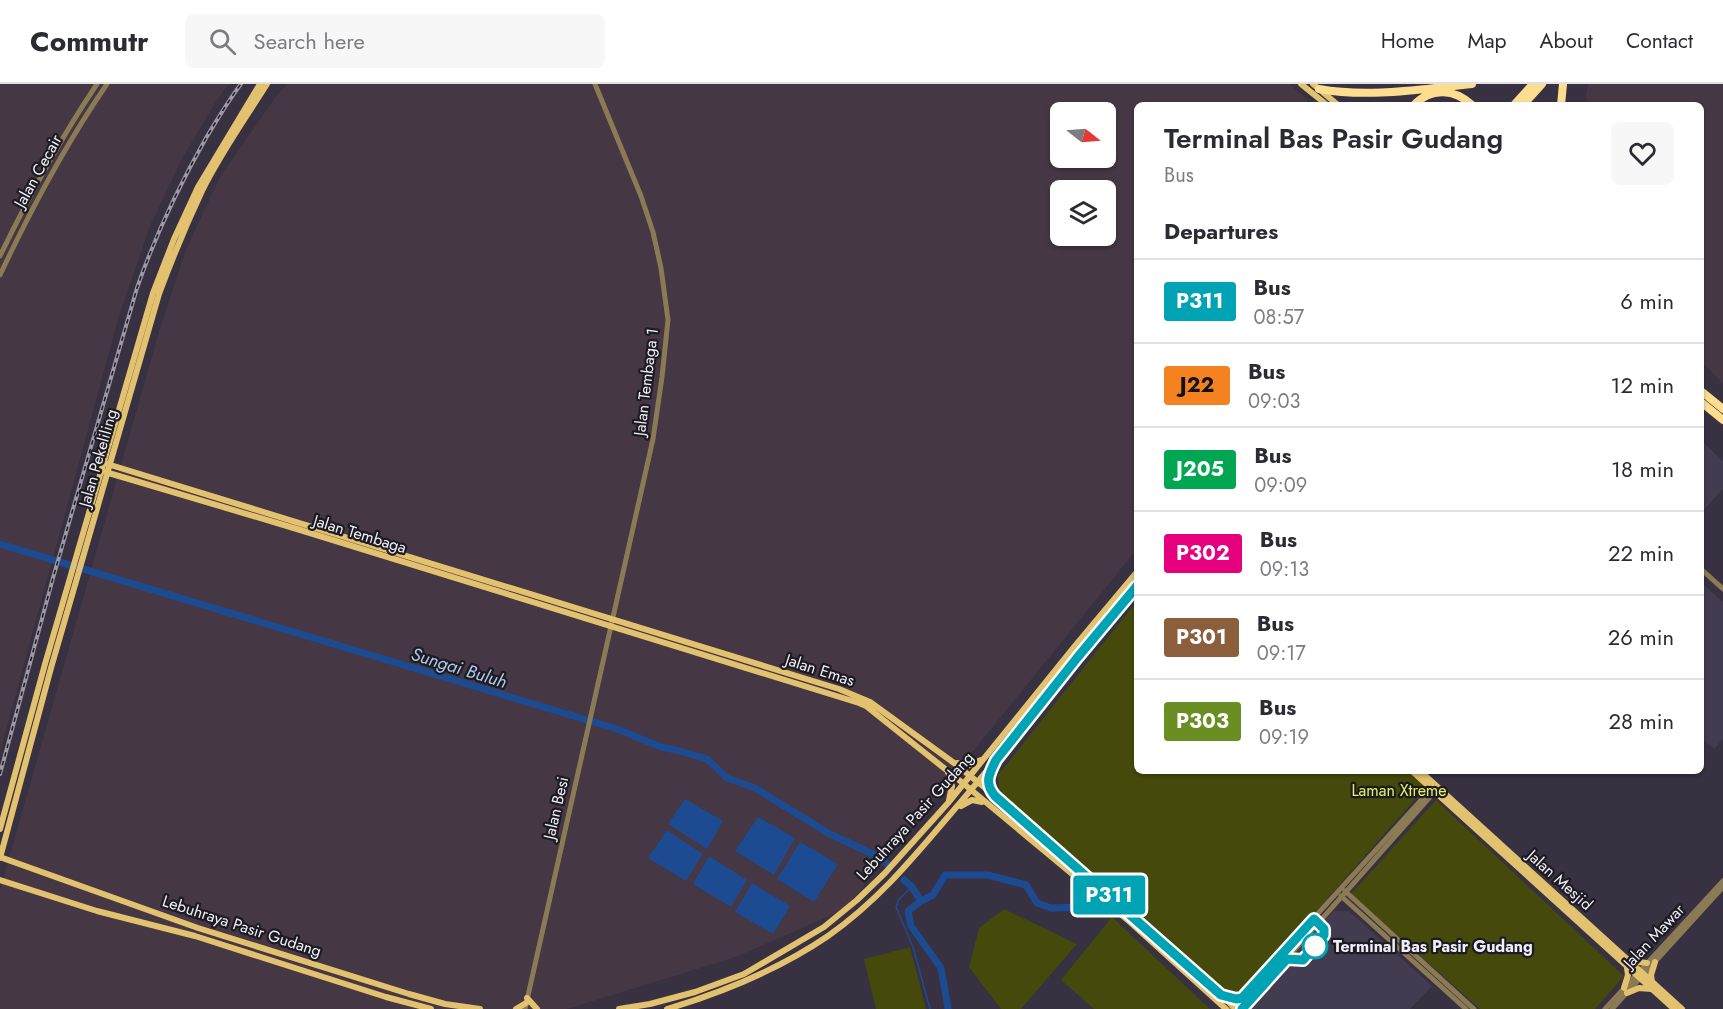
<!DOCTYPE html>
<style>
:root{--surface:#fff;--page:#f7f7f7;--text:#2b2b33;--muted:#7c7c81;--line:#e1e1e2}
body{margin:0;font-family:Jost,sans-serif;background:var(--page);color:var(--text);height:100vh;display:flex;flex-direction:column;font-size:22px;white-space:nowrap}
*{box-sizing:border-box;margin:0}
p{font-size:20px;color:var(--muted)}
.icon{flex:none;width:33px;height:33px;fill:none;stroke:currentColor;stroke-width:2;stroke-linecap:round;stroke-linejoin:round}
.map{position:relative;flex:1;overflow:hidden}
.sheet{position:absolute;left:1134px;top:18px;width:570px;height:672px;display:flex;flex-direction:column;background:var(--surface);border-radius:9px;box-shadow:0 2px 4px #0004}
.sheet>*{flex:none}
.badge{padding:0 12px;border-radius:4px;font-size:21px;line-height:39px}
.needle{width:39px;rotate:107deg}
.controls{position:absolute;left:1050px;top:18px;display:grid;gap:12px}
.controls a{display:grid;place-items:center;width:66px;height:66px;border-radius:9px;background:var(--surface);box-shadow:0 2px 4px #0004;font-size:30px}
.map>.badge{position:absolute;translate:-50% -50%;box-shadow:0 0 0 3px #fff}
h2{padding:0 30px;font-size:22px;line-height:54px}
.round{display:grid;place-items:center;flex:none;width:63px;height:63px;border-radius:9px;background:var(--page)}
.summary{display:flex;align-items:center;justify-content:space-between;height:102px;padding:0 30px}
h1{font-size:28px;font-weight:600;line-height:45px}
ul{padding:0;list-style:none}
li{display:flex;align-items:center;gap:18px;height:84px;padding:0 30px;border-top:2px solid var(--line)}
li div{flex:1}
li b{display:block;font-size:22px}
li em{font-style:normal}
li .badge{min-width:66px;font-weight:700;text-align:center}
header{display:flex;align-items:center;gap:36px;box-sizing:border-box;height:84px;padding:0 30px;background:var(--surface);border-bottom:2px solid var(--line)}
header strong{font-size:28px}
nav{display:flex;gap:33px;margin-inline-start:auto;font-size:21px}
.search{width:420px;height:54px;background:var(--page);display:flex;align-items:center;gap:15px;box-sizing:border-box;padding:0 21px;border-radius:9px;color:var(--muted);font-size:22px}
.map>svg:first-child{display:block}
.built{fill:#433b50}
.industrial{fill:#453744;fill-rule:evenodd}
.green{fill:#45490b}
.water{fill:#1d4b92}
.lines{fill:none;stroke-linecap:round;stroke-linejoin:round}
.stream{stroke:#1d4b92;stroke-width:1.5}
.river{stroke:#1d4b92;stroke-width:7}
.minor{stroke:#8b7b55;stroke-width:5}
.major{stroke:#e2c16f;stroke-width:6}
.highway{stroke:#fdde91;stroke-width:8}
.rail-casing{stroke:#9d98a6;stroke-width:4}
.rail{stroke:#1d1b22;stroke-width:1.5;stroke-dasharray:4.5;stroke-linecap:butt}
.line-casing{stroke:#fff;stroke-width:14}
.line{stroke:#00a3b4;stroke-width:9}
.stop-dot{fill:#fff;stroke:#00a3b4;stroke-width:3}
.labels{text-anchor:middle;dominant-baseline:central;stroke-width:4.5;stroke-linejoin:round;paint-order:stroke}
.street-label{font-size:16px;fill:#f2eef9;stroke:#1d1b22}
.park-label{font-size:16px;fill:#e5ef69;stroke:#1d1b22}
.stop-label{font-size:16px;font-weight:bold;fill:#f2eef9;stroke:#1d1b22;text-anchor:start}
.water-label{font-size:18px;font-style:italic;fill:#afc8f0;stroke:#1d1b22}
</style>
<header>
<strong>Commutr</strong>
<div class="search"><svg class="icon" aria-label="search" viewBox="0 0 24 24"><circle cx="10" cy="10" r="6"/><path d="M15 15l6 6"/></svg>Search here</div>
<nav><a>Home</a><a>Map</a><a>About</a><a>Contact</a></nav>
</header>
<div class="map">
<svg width="1723" height="925" viewBox="0 0 1723 925">
<rect width="100%" height="100%" fill="#373142"/>
<!-- built -->
<path class="built" d="M1701 356 1723 377V405L1701 429Z
M1701 498 1723 518V655L1714 665 1701 654Z
M1334 827H1349L1432 902 1410 925H1244Z"/>
<!-- industrial -->
<path class="industrial" d="M0 0H229L217 16 183 73 150 142 119 232 0 668Z
M287 0H1289L1307 15 1308 21H1137V465L845 825 736 873 567 925H0V806L158 251 186 165 220 93 274 15ZM1060 28H1106V74H1060ZM1060 106H1106V152H1060Z
M1588 0H1723V300L1701 277V21H1587L1586 10Z"/>
<!-- green -->
<path class="green" d="M1137 517V687H1408L1426 703 1240 913 1230 912 999 708 998 691Z
M1436 716 1624 892 1595 925H1480L1351 810Z
M1004 825 1077 860 1021 925H1001L969 883 979 844Z
M1112 833 1210 925H1094L1061 896Z
M910 863 926 925H876L864 875Z"/>
<!-- water -->
<path class="water" d="M685 715 723 737 707 765 668 740Z
M758 733 795 754 774 791 735 767Z
M667 746 703 770 686 797 648 774Z
M800 758 838 780 814 818 777 795Z
M709 772 747 796 731 823 693 800Z
M752 799 790 822 773 850 735 828Z"/>
<g class="lines">
<!-- stream -->
<path class="stream" d="M912 803 899 815 896 823 913 863 930 925"/>
<!-- river -->
<path class="river" d="M0 460 617 645 661 663 680 667 707 675 727 694 755 704 828 749 879 773 888 781
M904 796 912 803 921 817 933 811 945 791H988L1026 801 1037 819 1051 824 1087 823
M921 817 908 827 911 842 941 884 948 924"/>
<!-- minor -->
<path class="minor" d="M0 172C29 112 60 55 97 0
M0 191C31 125 65 61 107 0
M1701 485 1723 505
M1345 807 1474 925
M1341 812 1466 925
M525 925 653 355 662 293 668 236 661 184 653 148 641 112 595 0
M1231 925 1434 702
M1242 925 1437 705
M1605 925 1723 797
M1612 925 1723 803"/>
<!-- major -->
<path class="major" d="M1301 0 1327 21
M1313 0 1338 21
M104 379 839 605 870 618 954 679 995 712 1196 887 1236 925
M102 387 297 445 859 619 866 622 964 700 1130 838 1226 925
M957 679 970 681 981 676
M1412 687 1674 925
M1420 687 1682 925
M948 688 952 702 949 716
M991 706 988 698 992 685
M961 722 972 716 982 718
M0 745 45 580 153 209 174 155 198 103 260 0
M0 773 198 844 409 910 445 920 480 925
M0 774 51 584 159 210C172 175 186 141 202 107 220 70 245 35 267 0
M0 796 97 827 195 852 386 913 431 925
M1630 877 1647 879
M1652 898 1651 891 1655 878
M1624 904 1628 891 1627 884
M1627 909 1639 904 1651 905
M1225 912 1236 915 1242 914
M527 914 537 925
M516 925 526 919
M619 925 650 920 695 908 744 890 824 843 857 816 885 789 948 719 1075 562 1137 488
M667 925C724 908 778 886 828 852 879 816 913 774 953 727 1016 654 1075 576 1137 502"/>
<!-- highway -->
<path class="highway" d="M1319 5C1369 14 1421 5 1472 0
M1414 21C1431 3 1455 5 1472 21
M1514 21 1533 0
M1523 21 1542 0
M1561 21 1563 0
M1701 307 1723 325
M1701 318 1723 336"/>
<defs>
<path id="rail" d="M0 690 53 494 137 204C155 152 179 102 206 54 217 36 228 17 241 0"/>
</defs>
<!-- rail casing -->
<use href="#rail" class="rail-casing"/>
<!-- rail -->
<use href="#rail" class="rail"/>
</g>
<g class="lines">
<defs>
<path id="line" d="M1137 502 1077 574 996 676C989 690 984 699 995 712L1221 911 1236 915 1242 914 1314 835 1324 845V851L1303 876 1287 875 1242 925"/>
</defs>
<!-- line casing -->
<use href="#line" class="line-casing"/>
<!-- line -->
<use href="#line" class="line"/>
</g>
<!-- markers -->
<circle class="stop-dot" cx="1315" cy="862" r="12"/>
<g class="labels">
<!-- street labels -->
<g class="street-label">
<text transform="translate(38 87) rotate(-61)">Jalan Cecair</text>
<text transform="translate(646 298) rotate(-83)">Jalan Tembaga 1</text>
<text transform="translate(98 374) rotate(-74)">Jalan Pekeliling</text>
<text transform="translate(360 450) rotate(17)">Jalan Tembaga</text>
<text transform="translate(820 586) rotate(18)">Jalan Emas</text>
<text transform="translate(556 724) rotate(-77)">Jalan Besi</text>
<text transform="translate(915 732) rotate(-48)">Lebuhraya Pasir Gudang</text>
<text transform="translate(1560 796) rotate(42)">Jalan Mesjid</text>
<text transform="translate(242 842) rotate(18)">Lebuhraya Pasir Gudang</text>
<text transform="translate(1654 852) rotate(-47)">Jalan Mawar</text>
</g>
<!-- park labels -->
<g class="park-label">
<text x="1399" y="706">Laman Xtreme</text>
</g>
<!-- stop labels -->
<g class="stop-label">
<text x="1333" y="862">Terminal Bas Pasir Gudang</text>
</g>
<!-- water labels -->
<g class="water-label">
<text transform="translate(459 584) rotate(17)">Sungai Buluh</text>
</g>
</g>
</svg>
<div class="controls">
<a><svg class="needle" viewBox="-14 -14 28 28"><path d="M0-13l5 13h-10z" fill="#e53935"/><path d="M0 13l5-13h-10z" fill="#7c7c81"/></svg></a>
<a><svg class="icon" aria-label="layers" viewBox="0 0 24 24"><path d="M12 4l9 5-9 5-9-5zM3 14l9 5 9-5"/></svg></a>
</div>
<b class="badge" style="left:1109px;top:811px;background:#00a3b4;color:#fff">P311</b>
<section class="sheet">
<div class="summary"><div><h1>Terminal Bas Pasir Gudang</h1><p>Bus</p></div><a class="round"><svg class="icon" aria-label="heart" viewBox="0 0 24 24"><path d="M12 20l-8-8c-3-5 5-10 8-4 3-6 11-1 8 4z"/></svg></a></div>
<h2>Departures</h2>
<ul>
<li><span class="badge" style="background:#00a3b4;color:#fff">P311</span><div><b>Bus</b><p>08:57</p></div><em>6 min</em></li>
<li><span class="badge" style="background:#f58220;color:#111">J22</span><div><b>Bus</b><p>09:03</p></div><em>12 min</em></li>
<li><span class="badge" style="background:#00a651;color:#fff">J205</span><div><b>Bus</b><p>09:09</p></div><em>18 min</em></li>
<li><span class="badge" style="background:#e6007e;color:#fff">P302</span><div><b>Bus</b><p>09:13</p></div><em>22 min</em></li>
<li><span class="badge" style="background:#8b5e3c;color:#fff">P301</span><div><b>Bus</b><p>09:17</p></div><em>26 min</em></li>
<li><span class="badge" style="background:#6b8e23;color:#fff">P303</span><div><b>Bus</b><p>09:19</p></div><em>28 min</em></li>
</ul>
</section>
</div>
